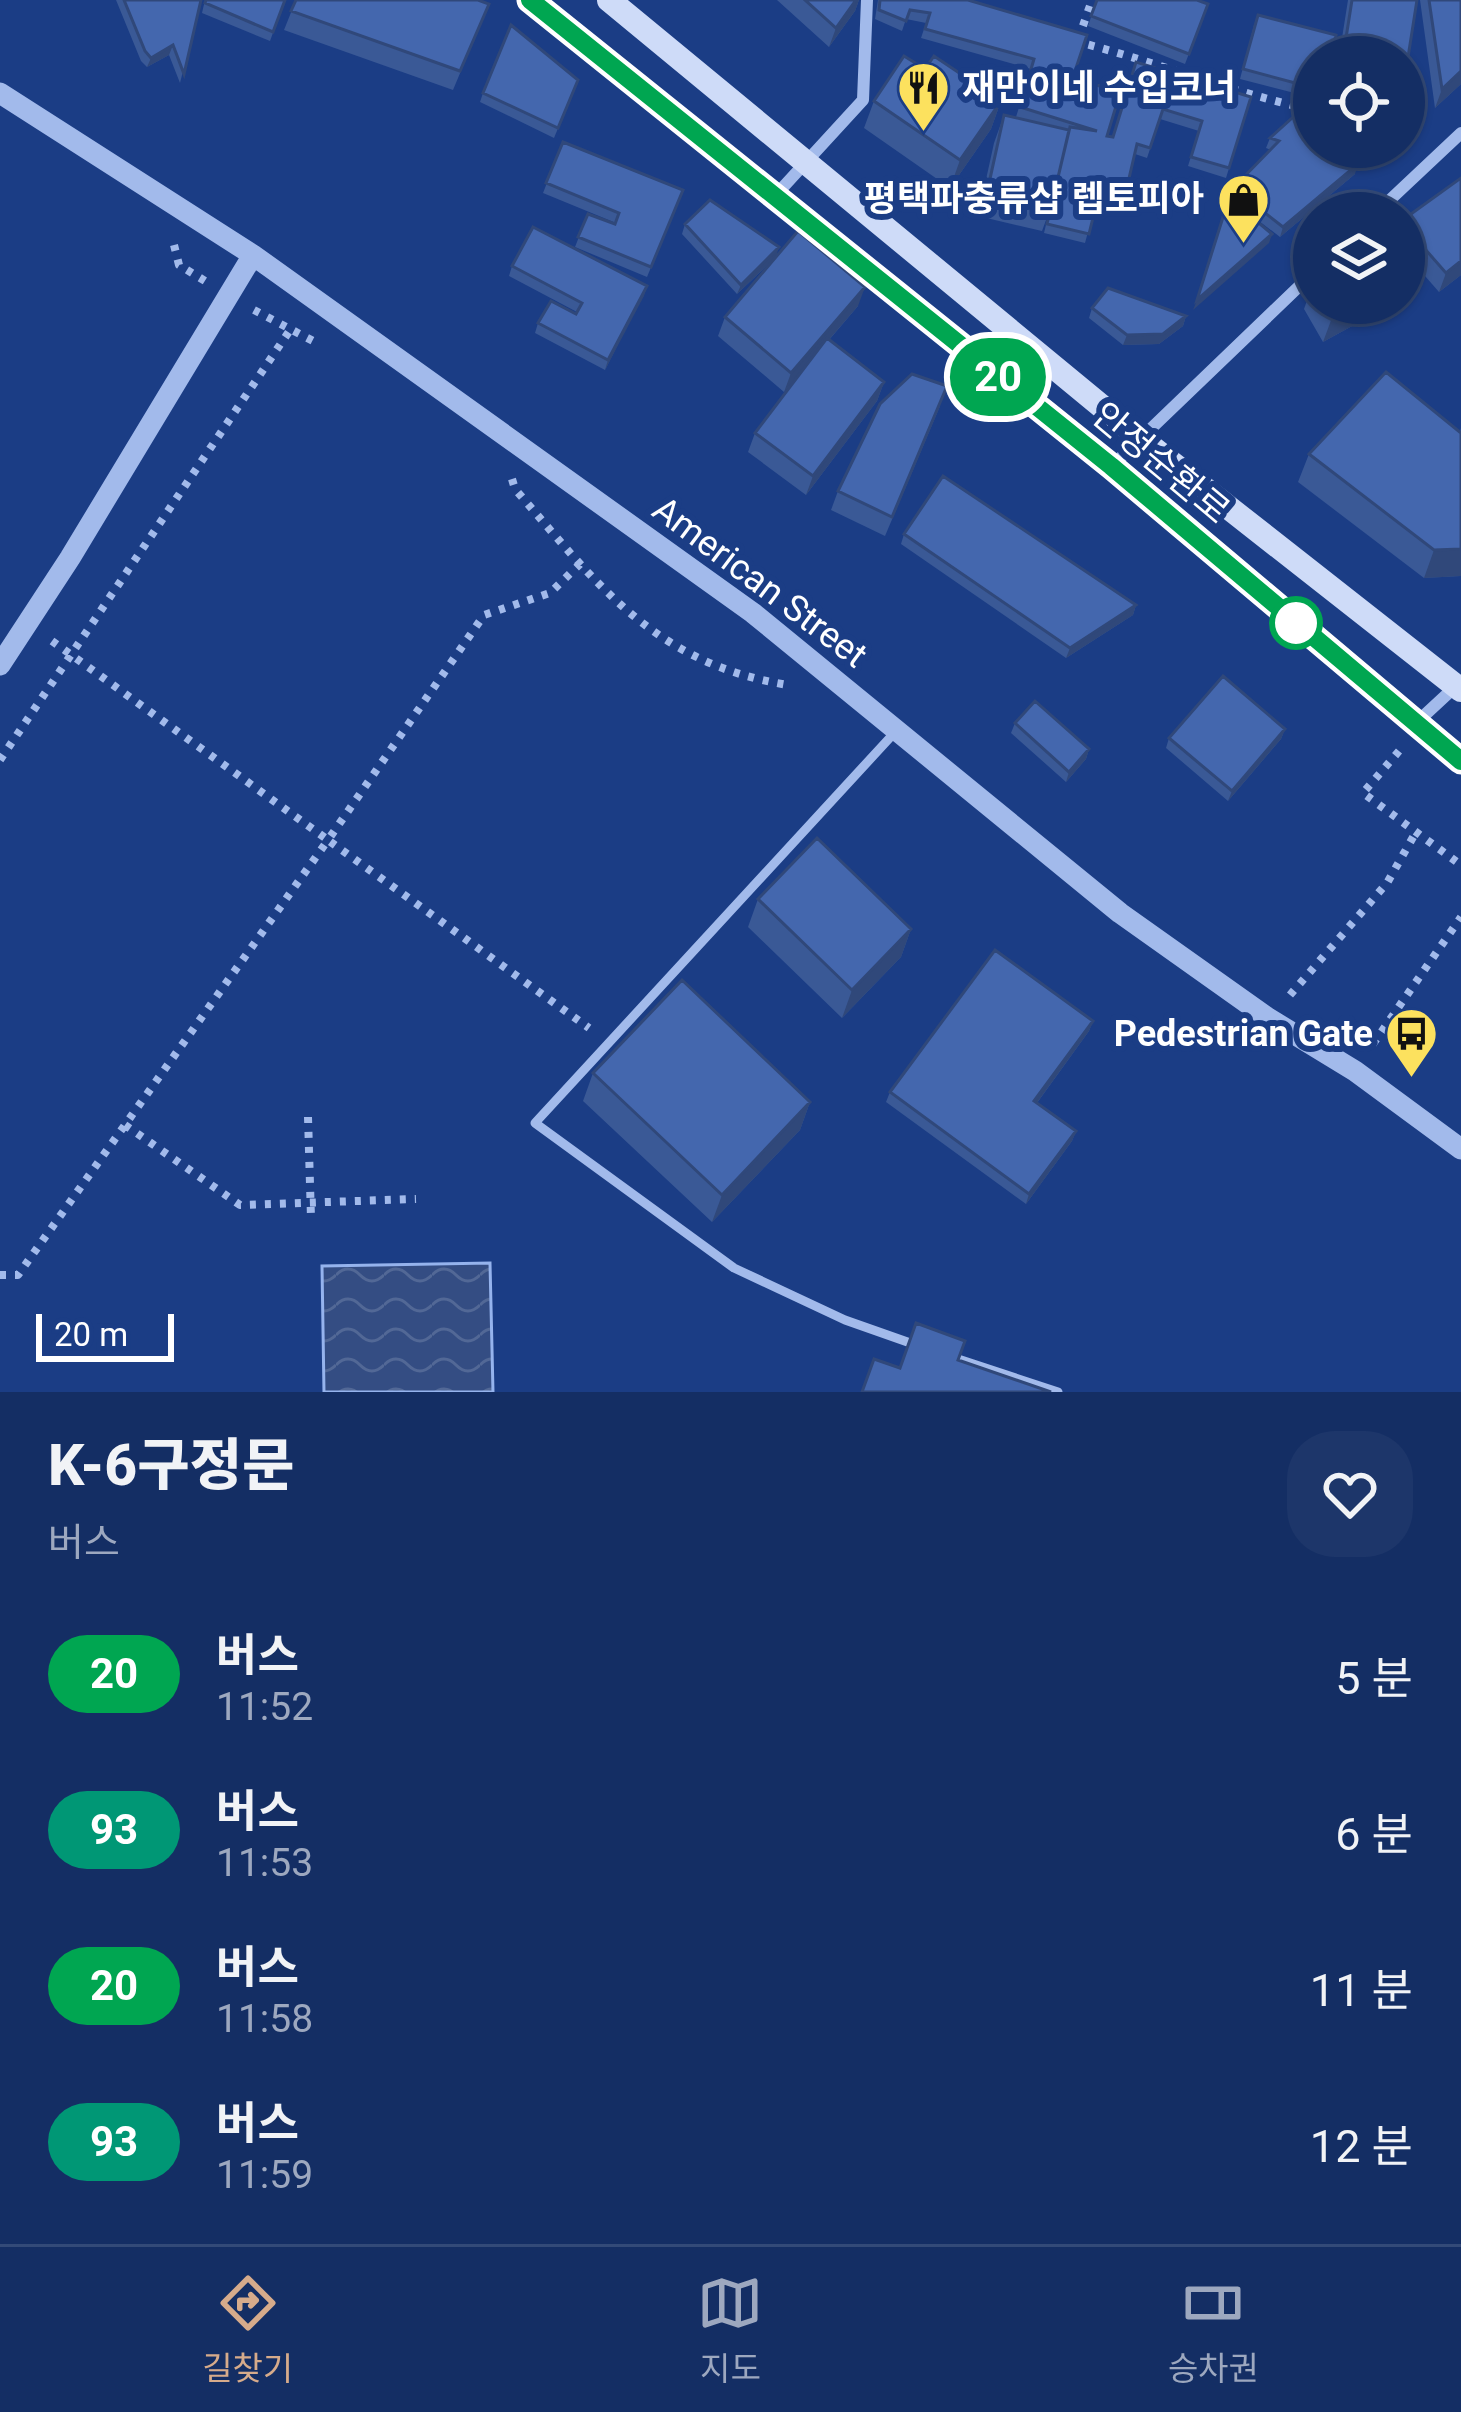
<!DOCTYPE html>
<html lang="ko">
<meta charset="utf-8">
<style>
:root{--surface:#142e64;--page:#1d366a;--text:#f1f3f6;--muted:#9da8bf;--line:#334a78;--accent:#d6ab8b}
body{margin:0;font-family:Roboto,"Noto Sans KR",sans-serif;background:var(--page);color:var(--text);height:100vh;display:flex;flex-direction:column;font-size:45px;white-space:nowrap}
*{box-sizing:border-box;margin:0}
p{font-size:39px;color:var(--muted)}
.icon{flex:none;width:66px;height:66px;fill:none;stroke:currentColor;stroke-width:2;stroke-linecap:round;stroke-linejoin:round}
.map{position:relative;height:1392px;overflow:hidden}
.sheet{display:flex;flex-direction:column;background:var(--surface);flex:1}
.sheet>*{flex:none}
.badge{padding:0 24px;border-radius:39px;font-size:42px;line-height:78px}
.controls{position:absolute;left:1293px;top:36px;display:grid;gap:24px}
.controls a{display:grid;place-items:center;width:132px;height:132px;border-radius:50%;background:var(--surface);box-shadow:0 3px 9px #0004,0 0 0 3px var(--line);font-size:60px}
.scale{position:absolute;left:36px;bottom:30px;width:138px;box-sizing:border-box;padding-left:12px;border:6px solid #fff;border-top:0;font-size:33px;line-height:42px;white-space:nowrap;color:#fff;-webkit-text-stroke:9px #1b3d85;paint-order:stroke}
.map>.badge{position:absolute;translate:-50% -50%;box-shadow:0 0 0 6px #fff}
.round{display:grid;place-items:center;flex:none;width:126px;height:126px;border-radius:48px;background:var(--page)}
.headline{display:flex;align-items:center;justify-content:space-between;height:204px;padding:0 48px}
h1{font-size:57px;font-weight:800;line-height:90px}
ul{padding:0;list-style:none}
li{display:flex;align-items:center;gap:36px;height:156px;padding:0 48px}
li div{flex:1}
li b{display:block;font-size:45px}
li em{font-style:normal}
li .badge{min-width:132px;font-weight:700;text-align:center}
.dock{display:flex;justify-content:space-around;align-items:center;height:168px;border-top:3px solid var(--line);background:var(--surface);font-size:33px;color:var(--muted)}
.dock a{display:grid;justify-items:center;gap:6px}
.dock .selected{color:var(--accent)}
.map>svg:first-child{display:block}
.water{fill:url(#water-waves);stroke:#95b3ed;stroke-width:3}
.lines{fill:none;stroke-linecap:round;stroke-linejoin:round}
.path{stroke:#a2baeb;stroke-width:8;stroke-dasharray:6 9;stroke-linecap:butt}
.service{stroke:#a2baeb;stroke-width:9}
.minor{stroke:#a2baeb;stroke-width:12}
.tertiary{stroke:#a2baeb;stroke-width:21}
.secondary{stroke:#cedbf8;stroke-width:24}
.wall{fill:#3a5996}
.shaded-wall{fill:#30487a}
.building{fill:#4467ae;stroke:#30487a;stroke-width:3}
.line-casing{stroke:#fff;stroke-width:27}
.line{stroke:#00a651;stroke-width:18}
.stop-dot{fill:#fff;stroke:#00a651;stroke-width:6}
.labels{text-anchor:middle;dominant-baseline:central;stroke-width:12;stroke-linejoin:round;paint-order:stroke}
.poi-label{font-size:36px;font-weight:bold;fill:#fff;stroke:#1b3d85;text-anchor:end}
.street-label{font-size:36px;fill:#fff;stroke:#1b3d85}
</style>
<div class="map">
<svg width="1461" height="1392" viewBox="0 0 1461 1392">
<defs>
<pattern id="water-waves" width="16" height="10" patternUnits="userSpaceOnUse" patternTransform="scale(3)"><rect width="16" height="10" fill="#344d83"/><path d="M0 5q4-4 8 0t8 0" fill="none" stroke="#526896"/></pattern>
</defs>
<rect width="100%" height="100%" fill="#1b3d85"/>
<!-- water -->
<path class="water" d="M490 1263 493 1392H324L322 1266Z"/>
<g class="lines">
<!-- path -->
<path class="path" d="M1078 40 1092 0
M1074 41C1155 61 1232 93 1314 110
M174 245 179 265 205 281
M254 310 315 342
M512 479 515 489C598 585 655 664 788 685
M52 641 328 840 484 615 550 593 580 564
M1399 751 1363 793 1461 865
M0 760 290 330
M1290 995 1387 883 1416 832
M1373 1044 1461 917
M308 1117 311 1218
M125 1125 240 1205 416 1199
M0 1275H18L328 840 589 1028"/>
<!-- service -->
<path class="service" d="M897 730 535 1123 734 1268 845 1320 916 1345
M949 1356 1058 1392"/>
<!-- minor -->
<path class="minor" d="M774 197 863 100 867 0
M1376 213 1461 133
M1111 467 1314 272
M1415 724 1456 686"/>
<!-- tertiary -->
<path class="tertiary" d="M0 93 253 255 753 613 1120 913 1268 1018 1355 1071 1461 1149
M0 665 70 558 253 255"/>
<!-- secondary -->
<path class="secondary" d="M530 0 1111 467 1461 761
M609 0 1140 438 1461 690"/>
</g>
<!-- wall -->
<path class="wall" d="M116 0H201L180 83 169 55 147 67 141 61Z
M205 0H285L270 41 202 13Z
M296 0 489 4 453 90 284 30Z
M777 0H859L855 11 829 47Z
M878 0H968L1073 77 1107 136 1112 137 1136 62 1251 97 1226 178 1188 166 1199 131 1160 119 1147 158 1135 154 1124 197 1099 191 1085 243 1044 233 1049 212 1042 231 978 216 994 143 1004 115 1016 117 1031 69 921 38 926 23 906 19 902 31 875 19Z
M1097 0 1208 4 1185 64 1088 26Z
M1348 0H1417L1404 57H1339Z
M1420 0H1461V84L1435 108Z
M1254 25 1314 57V98L1240 79Z
M925 69 1001 101 991 129 950 188 864 128 874 101Z
M578 80 554 138 480 102 483 93Z
M1270 138 1355 174 1280 237 1229 198 1233 188 1271 150 1266 148Z
M563 142 683 190 647 277 575 247 588 214 615 224 616 223 543 193Z
M1404 219 1461 275 1439 292 1418 268 1408 295 1404 298Z
M685 224 776 257 737 294 682 234Z
M512 266 647 286 605 370 535 333 538 323 576 314 577 312 509 276Z
M1314 281V303H1394L1323 342 1304 309Z
M858 306 829 340 884 382 877 401 806 495 748 452 755 433 802 372 784 392 718 336 725 317Z
M1092 308 1186 316 1183 326 1159 344 1123 345 1089 318Z
M940 406 885 536 831 510 838 491Z
M1461 428V576L1424 578 1298 482 1309 454 1460 432Z
M904 534 1136 605 1133 615 1066 658 901 544Z
M1015 723 1089 749 1086 759 1066 782 1011 733Z
M1285 729 1281 739 1228 801 1166 748 1169 738Z
M758 899 911 929 901 957 842 1018 748 927Z
M1093 1021 1089 1031 1037 1103 1076 1131 1072 1141 1026 1204 886 1102 890 1092Z
M593 1073 810 1102 800 1130 712 1222 583 1101Z"/>
<!-- shaded-wall -->
<path class="shaded-wall" d="M856 0H859L855 11 829 47 836 28Z
M173 45 169 55 147 67 151 58Z
M1461 71V84L1435 108 1442 89Z
M1001 101 991 129 950 188 960 160Z
M1358 164 1355 174 1280 237 1283 227Z
M1272 234 1269 243 1193 310 1197 300Z
M779 247 776 257 737 294 741 285Z
M1461 261V275L1439 292 1446 273Z
M1419 267 1408 295 1404 298V276Z
M647 286 644 296 605 370 608 360Z
M865 287 858 306 784 392 791 373Z
M1354 303H1394L1323 342 1333 315Z
M1186 316 1183 326 1159 344 1123 345 1127 335Z
M884 382 877 401 806 495 813 476Z
M1461 549V576L1424 578 1434 550Z
M1136 605 1133 615 1066 658 1070 648Z
M1285 729 1281 739 1228 801 1232 791Z
M1089 749 1086 759 1066 782 1069 772Z
M911 929 901 957 842 1018 852 990Z
M1093 1021 1089 1031 1031 1111 1034 1101Z
M810 1102 800 1130 712 1222 722 1195Z
M1076 1131 1072 1141 1026 1204 1029 1194Z"/>
<!-- building -->
<path class="building" d="M124 0H201L184 74 173 45 151 58 145 51Z
M206 0H285L273 32 205 3Z
M296 0H478L489 4 460 71 291 11Z
M805 0H856L836 28Z
M880 0H968L1087 35 1073 77 1120 93 1107 136 1113 137 1136 62 1251 97 1229 168 1191 157 1202 121 1163 109 1150 148 1137 144 1127 187 1102 181 1089 234 1047 224 1070 127 1097 131 1020 107 1034 59 925 29 930 13 910 10 906 21 879 10Z
M1097 0H1197L1208 4 1189 54 1091 16Z
M1352 0H1417L1404 83V57H1343Z
M1429 0H1461V71L1442 89Z
M1258 15 1336 35 1330 57H1314V88L1243 69Z
M511 25 578 80 558 128 483 93Z
M904 56 925 69 934 56 1001 101 960 160 874 101Z
M1312 100 1314 103V147H1364L1358 164 1283 227 1233 188 1279 141 1270 138Z
M1004 115 1069 130 1052 203 988 188Z
M563 142 683 190 651 267 578 237 588 214 615 224 619 213 546 183Z
M1461 178V261L1446 273 1404 225V219Z
M1229 198 1272 234 1197 300Z
M710 200 779 247 741 285 685 224Z
M533 227 647 286 608 360 538 323 551 301 576 314 582 303 512 266Z
M798 231 865 287 791 373 725 317Z
M1404 246 1419 267 1404 276Z
M1108 288 1186 316 1163 334 1127 335 1092 308Z
M1326 303H1354L1333 315Z
M827 338 884 382 813 476 755 433Z
M1386 372 1461 433V549L1434 550 1309 454Z
M912 374 947 386 892 517 838 491 880 404Z
M943 476 1136 605 1070 648 904 534Z
M1223 676 1285 729 1232 791 1169 738Z
M1035 701 1089 749 1069 772 1015 723Z
M817 838 911 929 852 990 758 899Z
M995 950 1093 1021 1034 1101 1076 1131 1029 1194 890 1092Z
M682 980 810 1102 722 1195 593 1073Z
M916 1323 965 1341 958 1360 1051 1392H862L874 1359 900 1368Z"/>
<g class="lines">
<defs>
<path id="line" d="M530 0 1111 466 1461 761"/>
</defs>
<!-- line casing -->
<use href="#line" class="line-casing"/>
<!-- line -->
<use href="#line" class="line"/>
</g>
<!-- icons -->
<defs>
<symbol id="restaurant-pin" viewBox="-11 -11 22 30"><path d="M0 17L-7.5 6A9.5 9.5 0 1 1 7.5 6Z" fill="#fce15e" stroke="#1b3d85"/><path d="M-5-6h1v4h1v-4h1v4h1v-4h1v5L-1.5 .5V6h-2V.5L-5-1ZM5-6V6H3V1.5H1.5Q1.5-4 5-6Z" fill="#111"/></symbol>
<symbol id="shop-pin" viewBox="-11 -11 22 30"><path d="M0 17L-7.5 6A9.5 9.5 0 1 1 7.5 6Z" fill="#fce15e" stroke="#1b3d85"/><path d="M-5-2.5h2.3a2.7 3.5 0 0 1 5.4 0H5L5.5 6h-11ZM-1.5-2.5h3a1.5 2.3 0 0 0-3 0Z" fill="#111"/></symbol>
<symbol id="bus-pin" viewBox="-11 -11 22 30"><path d="M0 17L-7.5 6A9.5 9.5 0 1 1 7.5 6Z" fill="#fce15e" stroke="#1b3d85"/><path d="M-5-6H5V4H4V6H2V4H-2V6H-4V4H-5ZM-3.5-4V0h7V-4ZM-3.5 1.2v1.5H-2V1.2ZM2 1.2v1.5H3.5V1.2Z" fill="#111"/></symbol>
</defs>
<g fill-rule="evenodd">
<use href="#restaurant-pin" x="894" y="58" width="59" height="81"/>
<use href="#shop-pin" x="1214" y="170" width="59" height="81"/>
<use href="#bus-pin" x="1382" y="1004" width="59" height="81"/>
</g>
<!-- markers -->
<circle class="stop-dot" cx="1296" cy="623" r="24"/>
<g class="labels">
<!-- poi labels -->
<g class="poi-label">
<text x="962" y="88" text-anchor="start">재만이네 수입코너</text>
<text x="1204" y="199">평택파충류샵 렙토피아</text>
<text x="1373" y="1034">Pedestrian Gate</text>
</g>
<!-- street labels -->
<g class="street-label">
<text transform="translate(1161 463) rotate(40)">안정순환로</text>
<text transform="translate(760 582) rotate(37)">American Street</text>
</g>
</g>
</svg>
<div class="controls">
<a><svg class="icon" aria-label="locate" viewBox="0 0 24 24"><circle cx="12" cy="12" r="6"/><path d="M12 2v4M12 18v4M2 12h4M18 12h4"/></svg></a>
<a><svg class="icon" aria-label="layers" viewBox="0 0 24 24"><path d="M12 4l9 5-9 5-9-5zM3 14l9 5 9-5"/></svg></a>
</div>
<div class="scale">20 m</div>
<b class="badge" style="left:998px;top:377px;background:#00a651;color:#fff">20</b>
</div>
<section class="sheet">
<div class="headline"><div><h1>K-6구정문</h1><p>버스</p></div><a class="round"><svg class="icon" aria-label="heart" viewBox="0 0 24 24"><path d="M12 20l-8-8c-3-5 5-10 8-4 3-6 11-1 8 4z"/></svg></a></div>
<ul>
<li><span class="badge" style="background:#00a651;color:#fff">20</span><div><b>버스</b><p>11:52</p></div><em>5 분</em></li>
<li><span class="badge" style="background:#009775;color:#fff">93</span><div><b>버스</b><p>11:53</p></div><em>6 분</em></li>
<li><span class="badge" style="background:#00a651;color:#fff">20</span><div><b>버스</b><p>11:58</p></div><em>11 분</em></li>
<li><span class="badge" style="background:#009775;color:#fff">93</span><div><b>버스</b><p>11:59</p></div><em>12 분</em></li>
</ul>
</section>
<nav class="dock">
<a class="selected"><svg class="icon" aria-label="directions" viewBox="0 0 24 24"><path d="M12 3l9 9-9 9-9-9zM9 14v-3h6M13 9l2 2-2 2"/></svg>길찾기</a>
<a><svg class="icon" aria-label="map" viewBox="0 0 24 24"><path d="M3 6l6-2 6 2 6-2v14l-6 2-6-2-6 2zM9 4v14M15 6v14"/></svg>지도</a>
<a><svg class="icon" aria-label="tickets" viewBox="0 0 24 24"><path d="M3 7h18v10H3zM15 7v10"/></svg>승차권</a>
</nav>
